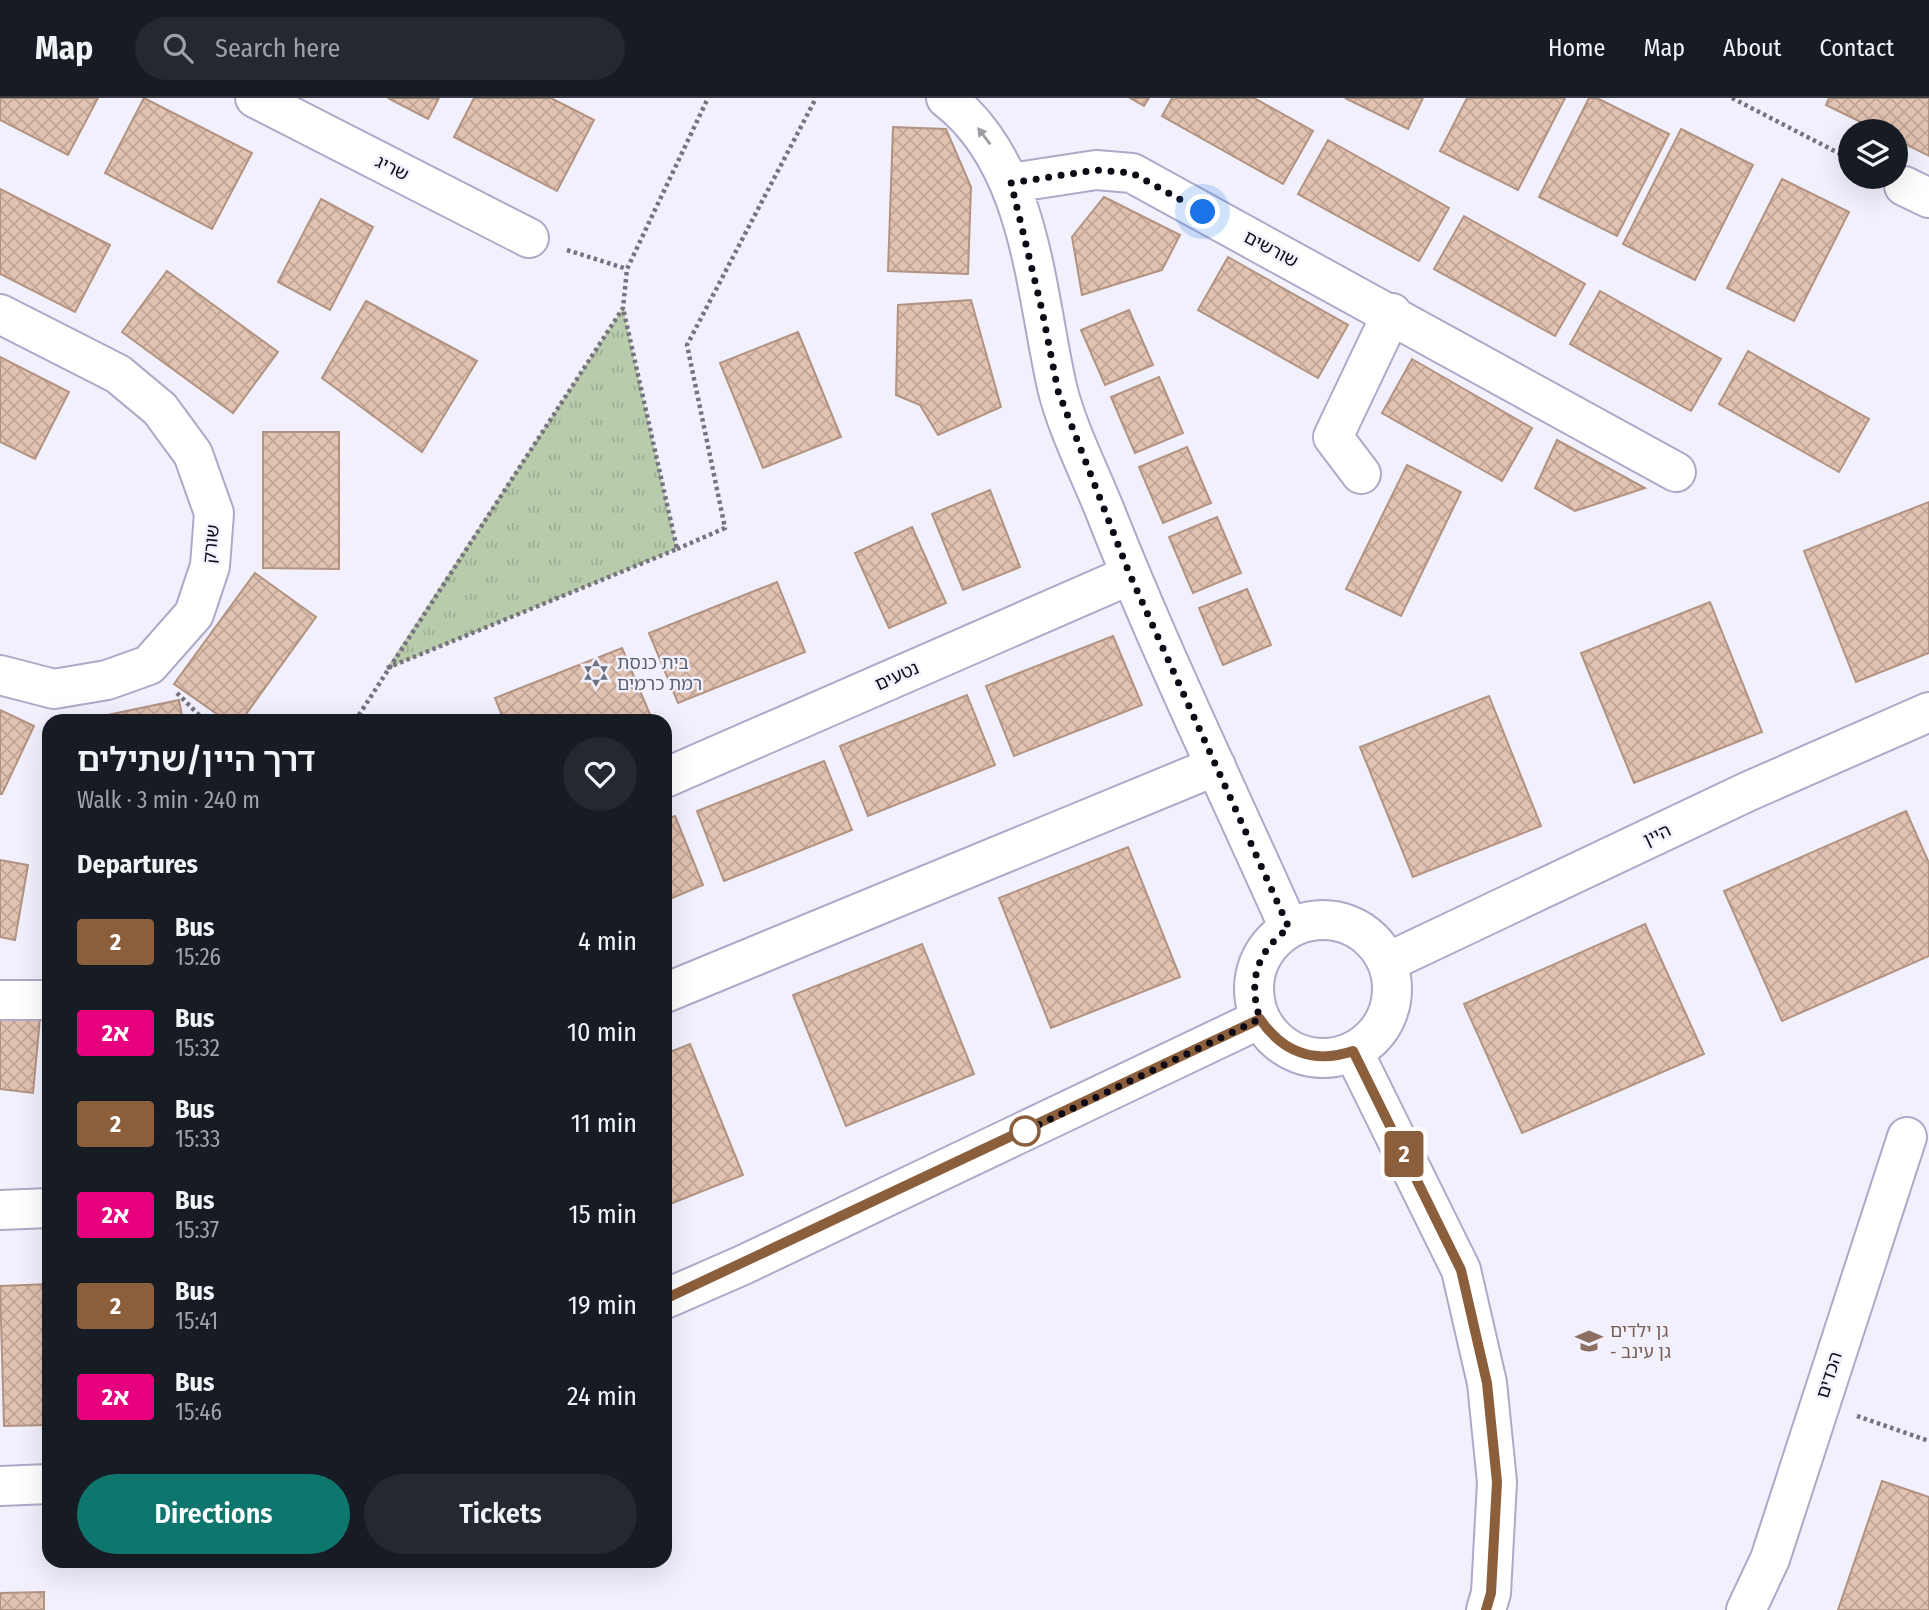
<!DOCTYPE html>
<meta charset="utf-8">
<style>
:root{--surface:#171b24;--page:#242831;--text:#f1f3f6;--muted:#9ea1a6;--line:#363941;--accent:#0f766e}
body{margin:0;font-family:"Fira Sans Condensed","Noto Sans Hebrew",sans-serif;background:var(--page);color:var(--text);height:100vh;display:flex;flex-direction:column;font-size:26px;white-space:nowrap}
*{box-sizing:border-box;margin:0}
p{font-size:23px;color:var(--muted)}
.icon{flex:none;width:38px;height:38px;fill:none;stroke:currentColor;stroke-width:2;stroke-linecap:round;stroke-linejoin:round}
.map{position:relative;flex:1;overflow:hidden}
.panel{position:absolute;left:42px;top:616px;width:630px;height:854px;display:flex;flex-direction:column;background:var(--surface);border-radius:21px;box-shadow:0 7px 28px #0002}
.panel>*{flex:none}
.badge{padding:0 14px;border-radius:5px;font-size:24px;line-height:46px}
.tools{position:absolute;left:1838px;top:21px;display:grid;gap:14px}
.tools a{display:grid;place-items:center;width:70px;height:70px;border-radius:50%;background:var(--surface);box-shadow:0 7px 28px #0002;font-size:35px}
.you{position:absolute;width:35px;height:35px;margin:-18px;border:5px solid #fff;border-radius:50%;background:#1a73e8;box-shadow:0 0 0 10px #1a73e833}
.map>.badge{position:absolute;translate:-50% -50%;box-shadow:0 0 0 4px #fff}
h2{padding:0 35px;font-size:26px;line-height:63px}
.round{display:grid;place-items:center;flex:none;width:74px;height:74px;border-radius:37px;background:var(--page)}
.head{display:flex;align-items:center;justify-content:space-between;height:119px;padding:0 35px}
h1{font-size:33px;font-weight:600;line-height:52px}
.button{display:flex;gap:14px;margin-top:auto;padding:14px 35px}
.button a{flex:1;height:80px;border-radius:42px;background:var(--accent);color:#fff;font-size:28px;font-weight:600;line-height:80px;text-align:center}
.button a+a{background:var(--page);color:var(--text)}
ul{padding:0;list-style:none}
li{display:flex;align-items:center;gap:21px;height:91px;padding:0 35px}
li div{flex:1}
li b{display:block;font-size:26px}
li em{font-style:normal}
li .badge{min-width:77px;font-weight:700;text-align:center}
header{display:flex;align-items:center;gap:42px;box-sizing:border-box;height:98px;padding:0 35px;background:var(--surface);border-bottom:2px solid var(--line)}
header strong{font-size:33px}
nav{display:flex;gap:38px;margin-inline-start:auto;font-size:24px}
.search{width:490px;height:63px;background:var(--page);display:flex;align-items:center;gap:18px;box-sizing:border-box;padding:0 24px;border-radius:38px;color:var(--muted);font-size:26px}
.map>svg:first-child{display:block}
.park{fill:url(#park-tufts)}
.building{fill:url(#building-cross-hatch);stroke:#b19382;stroke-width:2}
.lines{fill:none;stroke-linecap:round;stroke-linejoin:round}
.minor-casing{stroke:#aea9c8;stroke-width:42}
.path{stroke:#76737f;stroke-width:4.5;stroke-dasharray:3.5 3.5;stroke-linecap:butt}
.minor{stroke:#fff;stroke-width:38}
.oneway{fill:#9f9da2}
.line-casing{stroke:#fff;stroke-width:16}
.line{stroke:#8b5e3c;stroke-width:10}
.walk{stroke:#0e0b16;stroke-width:7;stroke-dasharray:0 12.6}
.stop-dot{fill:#fff;stroke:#8b5e3c;stroke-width:3.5}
.labels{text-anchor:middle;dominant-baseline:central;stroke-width:5;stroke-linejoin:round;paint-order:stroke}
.street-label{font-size:18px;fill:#0e0b16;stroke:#f2f0fd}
.worship-label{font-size:18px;fill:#5b616d;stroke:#f2f0fd;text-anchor:start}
.education-label{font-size:18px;fill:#785e54;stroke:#f2f0fd;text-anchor:start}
</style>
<header>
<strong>Map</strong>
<div class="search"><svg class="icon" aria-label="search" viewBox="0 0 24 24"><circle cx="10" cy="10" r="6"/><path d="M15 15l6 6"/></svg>Search here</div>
<nav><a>Home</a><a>Map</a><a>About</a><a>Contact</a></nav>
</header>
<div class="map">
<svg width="1929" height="1512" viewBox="0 0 1929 1512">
<defs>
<pattern id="park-tufts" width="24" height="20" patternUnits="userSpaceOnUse" patternTransform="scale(1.75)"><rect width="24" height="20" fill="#b8ccac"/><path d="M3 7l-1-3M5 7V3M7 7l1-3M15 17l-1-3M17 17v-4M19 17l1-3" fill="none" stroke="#9dae93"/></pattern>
<pattern id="building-cross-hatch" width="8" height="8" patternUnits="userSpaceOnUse" patternTransform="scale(1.75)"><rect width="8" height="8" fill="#e2c2b0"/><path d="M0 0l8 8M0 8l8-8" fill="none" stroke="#c1a597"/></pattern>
</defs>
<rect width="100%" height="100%" fill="#f2f0fd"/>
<!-- park -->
<path class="park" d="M623 210 677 451 386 571Z"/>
<!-- building -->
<path class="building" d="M0 0H98L68 57 0 22Z
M144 0 252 55 212 131 105 75Z
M388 0H439L428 21Z
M474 0H551L594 22 557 93 454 39Z
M1130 0H1149L1144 8Z
M1172 0H1254L1313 33 1283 86 1162 18Z
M1345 0H1423L1408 31Z
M1467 0H1565L1518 92 1440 53Z
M1589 0H1597L1669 36 1617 138 1539 99Z
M1829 0H1929V58L1895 41V33H1879L1826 7Z
M893 29 946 31 971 89 968 176 888 173Z
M1681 31 1753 67 1695 182 1623 146Z
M1328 42 1449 110 1419 163 1298 96Z
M1782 81 1849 114 1794 223 1727 190Z
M0 91 110 147 75 214 0 176Z
M1104 99 1180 137 1162 172 1082 197 1072 139Z
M321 101 373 129 330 212 278 184Z
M1464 118 1585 186 1555 238 1434 171Z
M1228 159 1348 227 1318 280 1198 212Z
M167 173 278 254 233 315 122 234Z
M1600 193 1721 261 1691 313 1570 246Z
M971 202 1001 309 938 337 920 307 896 297 898 207Z
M366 203 477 263 422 354 322 280Z
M1129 212 1153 267 1105 287 1081 232Z
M798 234 841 339 763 370 720 265Z
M1748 253 1869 321 1839 374 1719 306Z
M0 259 69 294 35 361 0 344Z
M1412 261 1532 330 1502 383 1382 315Z
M1159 279 1183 335 1135 355 1111 299Z
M263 334H339V471L263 470Z
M1557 342 1645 390 1575 413 1535 390Z
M1187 349 1211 405 1163 425 1139 369Z
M1407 367 1461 394 1401 518 1346 491Z
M990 392 1020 469 963 492 932 416Z
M1929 404V555L1856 584 1804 453Z
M1217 419 1241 475 1193 495 1169 439Z
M912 429 946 505 889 530 855 455Z
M255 475 316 519 241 623H227L174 586Z
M777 484 805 554 678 605 649 535Z
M1247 491 1271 547 1223 567 1199 510Z
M1710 504 1762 634 1634 685 1581 555Z
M1113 538 1142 607 1014 658 986 588Z
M622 550 651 619 641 623H504L495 600Z
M967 597 995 667 868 718 840 648Z
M1489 598 1541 728 1413 779 1360 649Z
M179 602 183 623H79Z
M0 612 34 628 2 696H0Z
M824 663 852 732 724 783 697 713Z
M1906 713 1929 765V858L1782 923 1724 793Z
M675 718 703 787 665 803V722Z
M1128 749 1180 879 1051 930 999 800Z
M0 762 28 767 15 842 0 839Z
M1645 826 1704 956 1522 1035 1464 906Z
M922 846 974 976 846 1028 793 897Z
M0 916 40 920 33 995 0 991Z
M690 946 743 1077 665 1108V956Z
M49 1186V1327L4 1328 0 1188Z
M1882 1383 1929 1399V1512H1838Z
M44 1494V1512H0V1495Z"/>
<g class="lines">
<defs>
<path id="minor" d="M255 0 529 140
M946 0C1031 65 1035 191 1057 289 1067 331 1091 377 1107 418 1162 557 1228 693 1289 830
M1011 85 1096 72 1132 75 1676 374
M1904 88 1929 100
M0 216 118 276 160 311 193 356 214 415 210 468 194 516 149 567 107 582 54 591 0 577
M1361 376 1333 339 1392 215
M665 680 1130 477
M1254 891a69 69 0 1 1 138 0a69 69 0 1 1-138 0Z
M1388 864 1749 693 1929 614
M665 895 1216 668
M0 902H49
M1353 953 1461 1172 1487 1285 1497 1384 1491 1495 1486 1512
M0 1112 49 1110
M665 1201 743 1167 1260 921
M0 1388 49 1386
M1746 1512 1770 1461 1907 1039"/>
</defs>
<!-- minor casing -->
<use href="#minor" class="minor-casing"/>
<!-- path -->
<path class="path" d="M1732 0 1850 61
M567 152 627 171
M677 451 725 430 687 247 816 0
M387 570 677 451 623 210
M177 595 205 623
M355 623 623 210 627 171 708 0
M1857 1318 1929 1343"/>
<!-- minor -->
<use href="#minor" class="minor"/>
</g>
<!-- one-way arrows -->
<defs><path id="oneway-solid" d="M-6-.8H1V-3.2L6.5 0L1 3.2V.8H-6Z" transform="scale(1.75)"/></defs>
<use class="oneway" href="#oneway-solid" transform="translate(984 38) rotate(-127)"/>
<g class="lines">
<defs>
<path id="line" d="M665 1201 1260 921C1283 955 1315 966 1353 953L1461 1172 1487 1285 1497 1384 1491 1495 1486 1512"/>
</defs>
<!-- line casing -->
<use href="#line" class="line-casing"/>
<!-- line -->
<use href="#line" class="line"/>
<!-- walk -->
<path class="walk" d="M1025 1033 1015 1038 1260 921C1248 883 1256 854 1289 830L1130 477 1058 293 1042 212 1011 85 1096 72 1132 75 1203 114"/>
</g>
<!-- icons -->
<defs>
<symbol id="synagogue-bare" viewBox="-9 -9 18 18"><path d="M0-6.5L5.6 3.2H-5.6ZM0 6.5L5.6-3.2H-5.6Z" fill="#6b7280" stroke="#f2f0fd" stroke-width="2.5" paint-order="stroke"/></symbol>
<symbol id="school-bare" viewBox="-9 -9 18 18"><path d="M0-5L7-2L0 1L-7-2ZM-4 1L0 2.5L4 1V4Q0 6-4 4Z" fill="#8d6e63" stroke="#f2f0fd" stroke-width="2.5" paint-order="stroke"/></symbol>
</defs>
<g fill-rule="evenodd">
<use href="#synagogue-bare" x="577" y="556" width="38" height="38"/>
<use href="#school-bare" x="1570" y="1224" width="38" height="38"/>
</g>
<!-- markers -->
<circle class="stop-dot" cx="1025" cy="1033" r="14"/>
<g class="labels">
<!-- street labels -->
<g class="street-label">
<text transform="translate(392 70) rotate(27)">שריג</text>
<text transform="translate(1271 151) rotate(28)">שורשים</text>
<text transform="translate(211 446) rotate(-84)">שורק</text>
<text transform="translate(897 578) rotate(-24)">נטעים</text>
<text transform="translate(1657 737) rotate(-25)">היין</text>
<text transform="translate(1829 1277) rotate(-72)">הכדים</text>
</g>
<!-- worship labels -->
<g class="worship-label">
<text x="617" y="565">בית כנסת<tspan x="617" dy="21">רמת כרמים</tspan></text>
</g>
<!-- education labels -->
<g class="education-label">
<text x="1610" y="1233">גן ילדים<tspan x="1610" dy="21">- גן עינב</tspan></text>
</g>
</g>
</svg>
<div class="tools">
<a><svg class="icon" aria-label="layers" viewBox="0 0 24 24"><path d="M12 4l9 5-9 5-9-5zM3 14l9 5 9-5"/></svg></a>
</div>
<div class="you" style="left:1203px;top:114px"></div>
<b class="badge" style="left:1404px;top:1056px;background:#8b5e3c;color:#fff">2</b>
<section class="panel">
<div class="head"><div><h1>דרך היין/שתילים</h1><p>Walk · 3 min · 240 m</p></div><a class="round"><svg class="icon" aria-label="heart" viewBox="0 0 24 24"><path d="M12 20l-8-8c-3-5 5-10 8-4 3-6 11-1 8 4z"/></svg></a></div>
<h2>Departures</h2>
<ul>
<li><span class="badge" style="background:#8b5e3c;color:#fff">2</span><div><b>Bus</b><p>15:26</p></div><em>4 min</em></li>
<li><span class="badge" style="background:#e6007e;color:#fff">2א</span><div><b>Bus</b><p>15:32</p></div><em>10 min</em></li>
<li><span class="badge" style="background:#8b5e3c;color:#fff">2</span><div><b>Bus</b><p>15:33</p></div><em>11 min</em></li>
<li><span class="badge" style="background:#e6007e;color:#fff">2א</span><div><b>Bus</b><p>15:37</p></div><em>15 min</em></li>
<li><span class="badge" style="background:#8b5e3c;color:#fff">2</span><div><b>Bus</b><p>15:41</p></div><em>19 min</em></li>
<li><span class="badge" style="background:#e6007e;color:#fff">2א</span><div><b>Bus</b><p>15:46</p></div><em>24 min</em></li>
</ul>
<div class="button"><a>Directions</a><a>Tickets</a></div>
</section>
</div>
